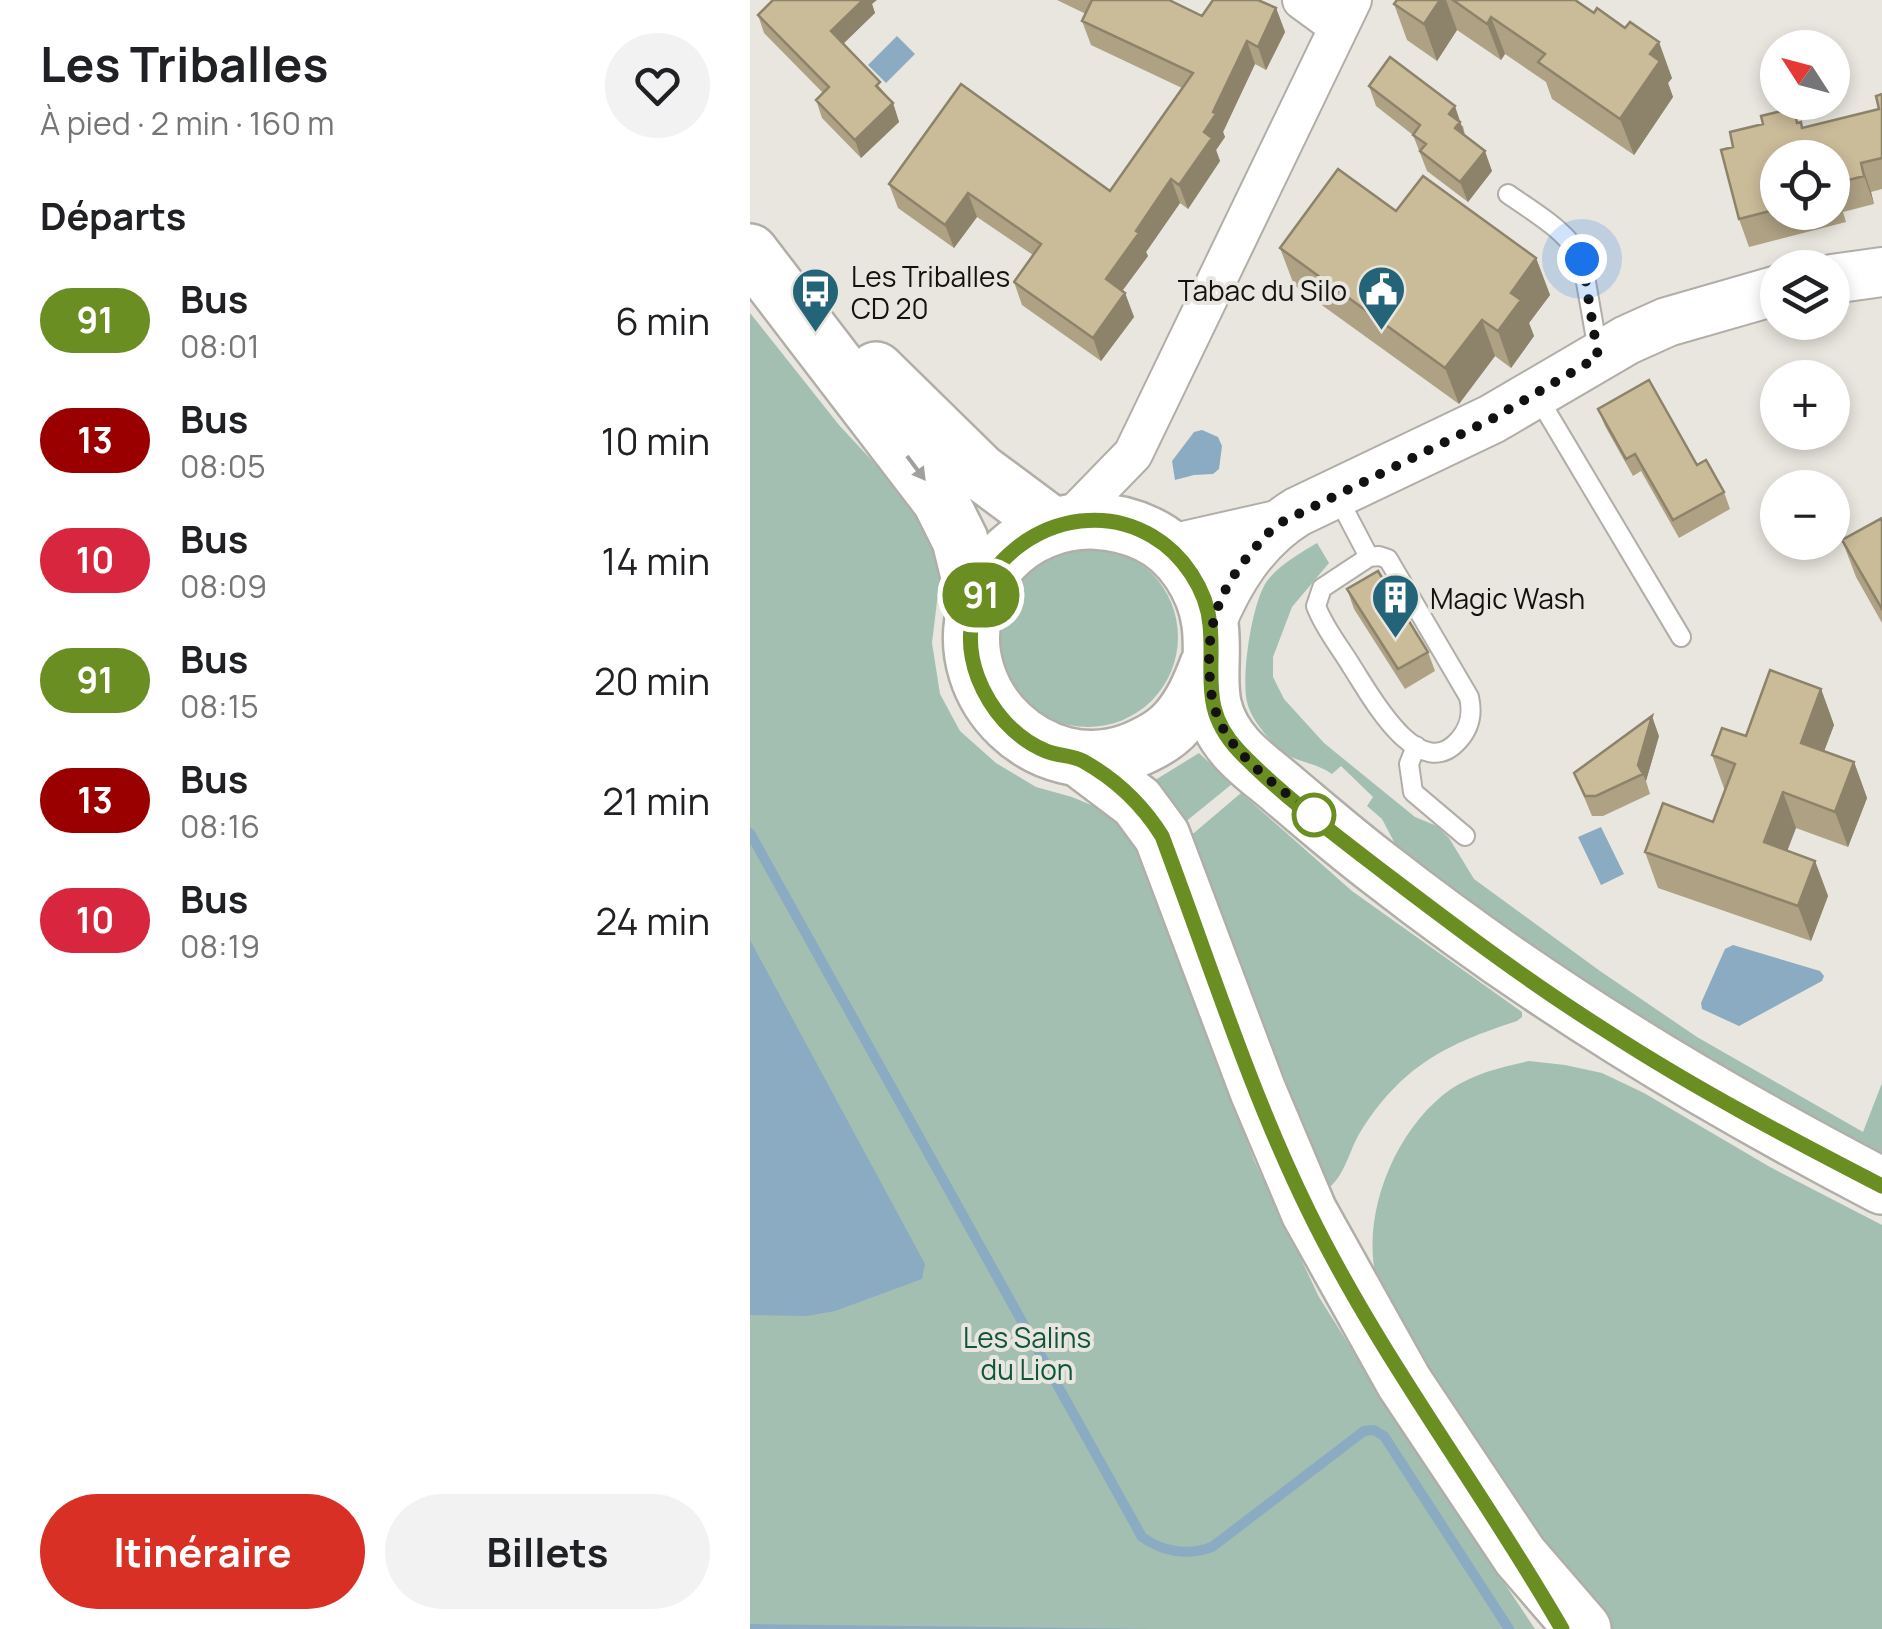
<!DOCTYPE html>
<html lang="fr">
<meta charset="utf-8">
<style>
:root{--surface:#fff;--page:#f2f2f2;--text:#202124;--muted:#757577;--accent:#d93025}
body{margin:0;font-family:Manrope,sans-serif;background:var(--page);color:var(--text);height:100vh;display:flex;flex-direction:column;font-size:38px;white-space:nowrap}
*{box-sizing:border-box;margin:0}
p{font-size:32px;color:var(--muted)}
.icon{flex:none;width:55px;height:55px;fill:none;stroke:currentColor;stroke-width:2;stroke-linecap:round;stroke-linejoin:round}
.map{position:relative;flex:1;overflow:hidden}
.side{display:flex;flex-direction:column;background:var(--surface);width:750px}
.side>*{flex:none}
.badge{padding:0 20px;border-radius:32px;font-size:35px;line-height:65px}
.needle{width:65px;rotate:306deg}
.fabs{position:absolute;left:1010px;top:30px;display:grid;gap:20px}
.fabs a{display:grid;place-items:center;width:90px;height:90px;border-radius:50%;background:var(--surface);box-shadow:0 5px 15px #0003;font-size:50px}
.you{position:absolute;width:50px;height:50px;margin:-25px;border:8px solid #fff;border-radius:50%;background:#1a73e8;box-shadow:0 0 0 15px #1a73e833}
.map>.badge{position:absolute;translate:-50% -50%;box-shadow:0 0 0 5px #fff}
h2{padding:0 40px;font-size:38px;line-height:90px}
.round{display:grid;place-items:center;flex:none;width:105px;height:105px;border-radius:52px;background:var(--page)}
.headline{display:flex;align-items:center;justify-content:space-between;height:170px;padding:0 40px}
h1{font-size:48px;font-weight:700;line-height:75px}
.primary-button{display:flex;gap:20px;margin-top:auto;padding:20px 40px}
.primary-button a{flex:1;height:115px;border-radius:60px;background:var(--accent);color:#fff;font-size:40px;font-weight:700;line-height:115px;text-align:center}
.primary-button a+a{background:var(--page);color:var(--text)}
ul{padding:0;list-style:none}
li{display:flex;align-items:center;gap:30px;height:120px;padding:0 40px}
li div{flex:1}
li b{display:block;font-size:38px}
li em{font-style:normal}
li .badge{min-width:110px;font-weight:700;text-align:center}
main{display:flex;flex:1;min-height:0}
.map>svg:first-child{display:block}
.green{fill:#a3bfb1}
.water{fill:#8babc2}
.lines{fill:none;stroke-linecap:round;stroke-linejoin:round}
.stream{stroke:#8babc2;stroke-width:10}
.service-casing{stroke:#b1aea8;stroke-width:22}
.minor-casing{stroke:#b1aea8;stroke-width:42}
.tertiary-casing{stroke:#b1aea8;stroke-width:52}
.primary-casing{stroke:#b1aea8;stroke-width:60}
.service{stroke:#fff;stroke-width:18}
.minor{stroke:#fff;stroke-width:38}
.tertiary{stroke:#fff;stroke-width:48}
.primary{stroke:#fff;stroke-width:55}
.wall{fill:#aea184;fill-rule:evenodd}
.shaded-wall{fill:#8d836b}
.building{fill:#cabb99;stroke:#8d836b;stroke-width:2.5}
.oneway{fill:#a1a09f}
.line-casing{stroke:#fff;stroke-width:22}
.line{stroke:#6b8e23;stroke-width:15}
.walk{stroke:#131210;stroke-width:10;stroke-dasharray:0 18}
.stop-dot{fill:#fff;stroke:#6b8e23;stroke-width:5}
.labels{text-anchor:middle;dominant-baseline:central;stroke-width:8;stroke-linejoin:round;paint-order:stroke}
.poi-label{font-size:28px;fill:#131210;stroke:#e9e6df;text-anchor:start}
.park-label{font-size:28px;fill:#0f553c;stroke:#e9e6df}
</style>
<main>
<section class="side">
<div class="headline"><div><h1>Les Triballes</h1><p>À pied · 2 min · 160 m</p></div><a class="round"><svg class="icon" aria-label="heart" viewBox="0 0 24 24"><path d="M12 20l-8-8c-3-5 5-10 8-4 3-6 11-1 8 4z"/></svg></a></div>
<h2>Départs</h2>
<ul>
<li><span class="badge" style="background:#6b8e23;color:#fff">91</span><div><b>Bus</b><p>08:01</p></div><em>6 min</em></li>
<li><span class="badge" style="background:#9b0000;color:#fff">13</span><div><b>Bus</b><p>08:05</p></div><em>10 min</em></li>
<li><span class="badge" style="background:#d7263d;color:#fff">10</span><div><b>Bus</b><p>08:09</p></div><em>14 min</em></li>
<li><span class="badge" style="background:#6b8e23;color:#fff">91</span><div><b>Bus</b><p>08:15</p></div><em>20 min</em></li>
<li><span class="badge" style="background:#9b0000;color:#fff">13</span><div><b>Bus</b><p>08:16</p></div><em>21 min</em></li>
<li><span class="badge" style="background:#d7263d;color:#fff">10</span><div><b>Bus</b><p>08:19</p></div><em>24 min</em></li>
</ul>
<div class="primary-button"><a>Itinéraire</a><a>Billets</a></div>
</section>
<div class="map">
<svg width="1132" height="1629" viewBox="0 0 1132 1629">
<rect width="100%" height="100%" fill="#e9e6df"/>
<!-- green -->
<path class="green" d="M0 313 89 425 167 509 183 537 191 568 182 643 190 694 210 731 246 763 286 787 322 797 353 810 382 837 504 1160 569 1297 658 1439 785 1629H0Z
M567 543 579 563 542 607 523 657V677L534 699 574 743 665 817 687 826 699 838 724 879 850 971 947 1037 1113 1132 1132 1083V1156L972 1076 652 857 632 819 617 806 623 797 591 766 582 774C567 763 546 762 533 752 519 740 501 720 497 702 491 676 502 602 517 581 530 564 549 554 567 543Z
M248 637a90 90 0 1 1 180 0a90 90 0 1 1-180 0Z
M449 753 482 784 434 823 402 782Z
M491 793 602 891 772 1012V1017L767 1021C696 1044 652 1066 611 1131 600 1148 596 1172 581 1186L577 1183 438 838Z
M779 1061 815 1065 852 1073 894 1093 1020 1167 1132 1225V1629H863C795 1553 739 1469 685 1384 665 1353 639 1319 628 1285 608 1218 645 1128 701 1089 725 1073 752 1067 779 1061Z"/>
<!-- water -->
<path class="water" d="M147 36 165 54 136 83 118 65Z
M452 430 468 437 472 446 469 469 463 474 444 475 425 480 422 461 444 432Z
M851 827 874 874 851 885 828 837Z
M0 940 175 1264 172 1279 85 1311 57 1316 0 1315Z
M983 945 1070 971 1074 976 1072 981 989 1026 952 1009 951 1003 975 949Z
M0 1624 401 1629H0Z"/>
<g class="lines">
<!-- stream -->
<path class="stream" d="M0 833 392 1537C413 1552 438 1556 462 1547L614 1431 624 1430 634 1436 759 1629"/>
<defs>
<path id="service" d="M758 194C785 213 816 230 832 259L848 351
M786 394 931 637
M587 496 619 557
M629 556 638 559 719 697C723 714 720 728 708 741 668 785 619 693 602 667 590 647 574 628 566 606L572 588 619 557Z
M666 746 659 764 663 792 715 836"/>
<path id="minor" d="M552 0 589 27
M317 522 383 454 602 0"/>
<path id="tertiary" d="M1082 279 1132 272
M421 549 527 525
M460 626C479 579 504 539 547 512L742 419 877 340 917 322 1028 290"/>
<path id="primary" d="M0 252 190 500 210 540 226 605
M126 370 229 471 303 526
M458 665C450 686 442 705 427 722 415 736 397 745 379 752 291 783 200 697 226 606 248 531 330 502 397 534 431 550 455 587 460 624 466 672 448 704 486 748 500 764 519 777 535 791 566 817 597 844 630 869 790 994 952 1092 1132 1186
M330 759 387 802 412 836 508 1091 559 1212 654 1382 770 1556 833 1629"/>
</defs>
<!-- service casing -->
<use href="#service" class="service-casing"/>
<!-- minor casing -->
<use href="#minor" class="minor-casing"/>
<!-- tertiary casing -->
<use href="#tertiary" class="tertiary-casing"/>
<!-- primary casing -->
<use href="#primary" class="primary-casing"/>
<!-- service -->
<use href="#service" class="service"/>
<!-- minor -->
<use href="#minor" class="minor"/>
<!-- tertiary -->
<use href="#tertiary" class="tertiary"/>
<!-- primary -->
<use href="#primary" class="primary"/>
</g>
<!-- wall -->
<path class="wall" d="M307 0H419L452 16 526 8 535 32 516 70 505 64 473 132 475 137 466 150 470 161 438 209 430 203 396 252 398 256 372 291 375 293 384 317 351 361 272 305 264 282 283 255 227 217 204 248 148 208 139 184 360 191 432 88 341 45 332 21 336 14Z
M647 0H825L922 78 918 83 923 97 884 155 802 99 796 82 755 54 751 60 707 30 687 61 657 40 644 4Z
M122 4 125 13 93 43 143 103 149 122 111 158 72 118 66 100 73 93 14 33 8 15Z
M619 86 713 126 715 135 742 171 718 202 677 171 663 135 626 106Z
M1132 94V189L1121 192 1124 204 1093 212 1096 222 999 247 989 219 983 147 1049 122 1053 128 1129 109ZM1028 158H1082V212H1028Z
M646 211 786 258 800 295 779 323 784 336 761 368 745 356 709 404 544 285 530 248Z
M848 409 947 465 974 492 980 509 929 538 891 471 883 476 855 426Z
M1132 518V623L1106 577 1092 540Z
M597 589 678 652 685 671 655 689 604 609Z
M1071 689 1084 725 1074 751 1104 762 1117 798 1098 847 1046 828 1037 850 1065 861 1078 896 1061 941 908 888 895 852 963 822 975 791 962 755 996 736Z
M909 736 896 781 900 794 853 816H842L824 773Z"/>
<!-- shaded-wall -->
<path class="shaded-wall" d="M113 0H127L122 4 125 13 88 49 81 31Z
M690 0H696L707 30 687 61 674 24Z
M526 8 535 32 516 70 508 47Z
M741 17 755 54 751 60 737 24Z
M497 41 505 64 473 132 475 137 466 150 470 161 438 209 429 185Z
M909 42 922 78 918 83 923 97 884 155 870 119 900 54Z
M143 103 149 122 111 158 105 140Z
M705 106 717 142 713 148 699 114Z
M735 151 742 171 718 202 710 182Z
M1111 163 1121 192 1124 204 1114 176Z
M421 179 430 203 396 252 398 256 364 302 356 279 386 231Z
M218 193 227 217 204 248 195 225Z
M786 258 800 295 779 323 784 336 761 368 748 331 761 293Z
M375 293 384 317 351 361 343 338Z
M732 320 745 356 709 404 695 368Z
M1071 689 1084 725 1064 778 1051 743Z
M902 716 909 736 896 781 888 765Z
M1104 762 1117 798 1098 847 1085 812Z
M1033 792 1046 828 1027 878 1014 842Z
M1065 861 1078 896 1061 941 1048 906Z"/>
<!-- building -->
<path class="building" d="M23 0H113L81 31 130 82 126 86 143 103 105 140 66 100 79 87 8 15Z
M342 0H419L452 16 463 0H508L526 8 508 47 497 41 463 112 466 114 454 132 462 138 429 185 421 179 386 231 389 233 356 279 375 293 343 338 264 282 291 244 218 193 195 225 139 184 211 84 360 191 443 73 332 21Z
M647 0H690L674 24 644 4Z
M703 0H825L844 13 847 8 875 28 880 22 909 42 900 54 910 61 870 119 788 62 795 54 741 17 737 24Z
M640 57 705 106 699 114 710 122 705 128 735 151 710 182 670 151 676 144 663 135 670 125 619 86Z
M1132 94V158L1111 163 1114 176 1083 184 1085 194H1082V158H1028V209L989 219 971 150 983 147 980 132 1013 124 1011 116 1044 108 1047 123 1051 122 1052 128 1129 109 1126 96Z
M588 169 646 211 673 176 786 258 761 293 771 300 748 331 732 320 695 368 530 248Z
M899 380 947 465 956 460 974 492 923 520 885 454 876 459 848 409Z
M1132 518V609L1092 540Z
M628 571 678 652 648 669 597 589Z
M1020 670 1071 689 1051 743 1104 762 1085 812 1033 792 1014 842 1065 861 1048 906 895 852 913 803 963 822 985 764 962 755 972 728 996 736Z
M902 716 888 765 893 774 846 796H835L824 773Z"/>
<!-- one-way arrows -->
<defs><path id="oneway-solid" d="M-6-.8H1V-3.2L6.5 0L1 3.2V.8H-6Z" transform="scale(2.5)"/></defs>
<use class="oneway" href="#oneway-solid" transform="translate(166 468) rotate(53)"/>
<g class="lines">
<defs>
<path id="line" d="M812 1629C731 1488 631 1359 559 1212 500 1092 459 961 412 836 392 804 367 780 333 761 322 755 308 756 296 751 264 738 240 709 228 678 189 576 310 482 402 536 433 554 457 590 460 625 465 674 449 709 489 751 531 795 592 840 640 877 711 931 783 985 858 1032 946 1089 1039 1138 1132 1186"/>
</defs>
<!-- line casing -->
<use href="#line" class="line-casing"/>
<!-- line -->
<use href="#line" class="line"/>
<!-- walk -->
<path class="walk" d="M564 815C536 793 500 768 479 738 467 721 461 701 460 680 454 610 479 574 526 525L742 419 848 357 832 259"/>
</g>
<!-- icons -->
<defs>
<symbol id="civic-pin" viewBox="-11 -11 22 30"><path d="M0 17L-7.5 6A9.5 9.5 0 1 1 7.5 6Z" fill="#236478" stroke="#e9e6df"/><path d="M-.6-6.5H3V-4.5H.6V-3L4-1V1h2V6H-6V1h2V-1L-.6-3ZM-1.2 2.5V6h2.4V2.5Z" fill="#fff"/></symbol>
<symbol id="bus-pin" viewBox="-11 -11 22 30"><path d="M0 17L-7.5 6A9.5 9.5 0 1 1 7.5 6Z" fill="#236478" stroke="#e9e6df"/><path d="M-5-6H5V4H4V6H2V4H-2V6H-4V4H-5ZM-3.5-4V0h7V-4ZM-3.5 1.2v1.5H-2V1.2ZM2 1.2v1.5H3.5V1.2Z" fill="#fff"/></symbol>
<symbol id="building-pin" viewBox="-11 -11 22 30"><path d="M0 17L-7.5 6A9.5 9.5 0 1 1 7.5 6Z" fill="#236478" stroke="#e9e6df"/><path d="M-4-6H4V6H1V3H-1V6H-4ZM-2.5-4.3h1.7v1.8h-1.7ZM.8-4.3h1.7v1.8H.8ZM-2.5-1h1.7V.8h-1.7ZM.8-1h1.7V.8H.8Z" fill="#fff"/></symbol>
</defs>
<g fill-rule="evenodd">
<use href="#civic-pin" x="604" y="262" width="55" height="75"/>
<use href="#bus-pin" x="38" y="264" width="55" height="75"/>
<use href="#building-pin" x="618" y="570" width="55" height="75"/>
</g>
<!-- markers -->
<circle class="stop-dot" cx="564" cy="815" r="20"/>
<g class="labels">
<!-- poi labels -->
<g class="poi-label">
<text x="101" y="276">Les Triballes<tspan x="101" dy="32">CD 20</tspan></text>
<text x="597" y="290" text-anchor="end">Tabac du Silo</text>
<text x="680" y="598">Magic Wash</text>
</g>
<!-- park labels -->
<g class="park-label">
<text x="277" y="1337">Les Salins<tspan x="277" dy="32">du Lion</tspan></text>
</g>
</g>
</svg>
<div class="fabs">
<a><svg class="needle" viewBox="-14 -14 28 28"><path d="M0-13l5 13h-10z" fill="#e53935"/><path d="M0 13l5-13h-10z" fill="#757577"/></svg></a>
<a><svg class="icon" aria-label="locate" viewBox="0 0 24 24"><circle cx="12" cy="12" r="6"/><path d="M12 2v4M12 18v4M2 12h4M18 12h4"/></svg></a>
<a><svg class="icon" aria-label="layers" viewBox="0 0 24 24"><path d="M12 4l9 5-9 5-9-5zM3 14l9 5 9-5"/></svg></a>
<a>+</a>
<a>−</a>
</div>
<div class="you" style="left:832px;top:259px"></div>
<b class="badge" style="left:231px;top:595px;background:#6b8e23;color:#fff">91</b>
</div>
</main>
